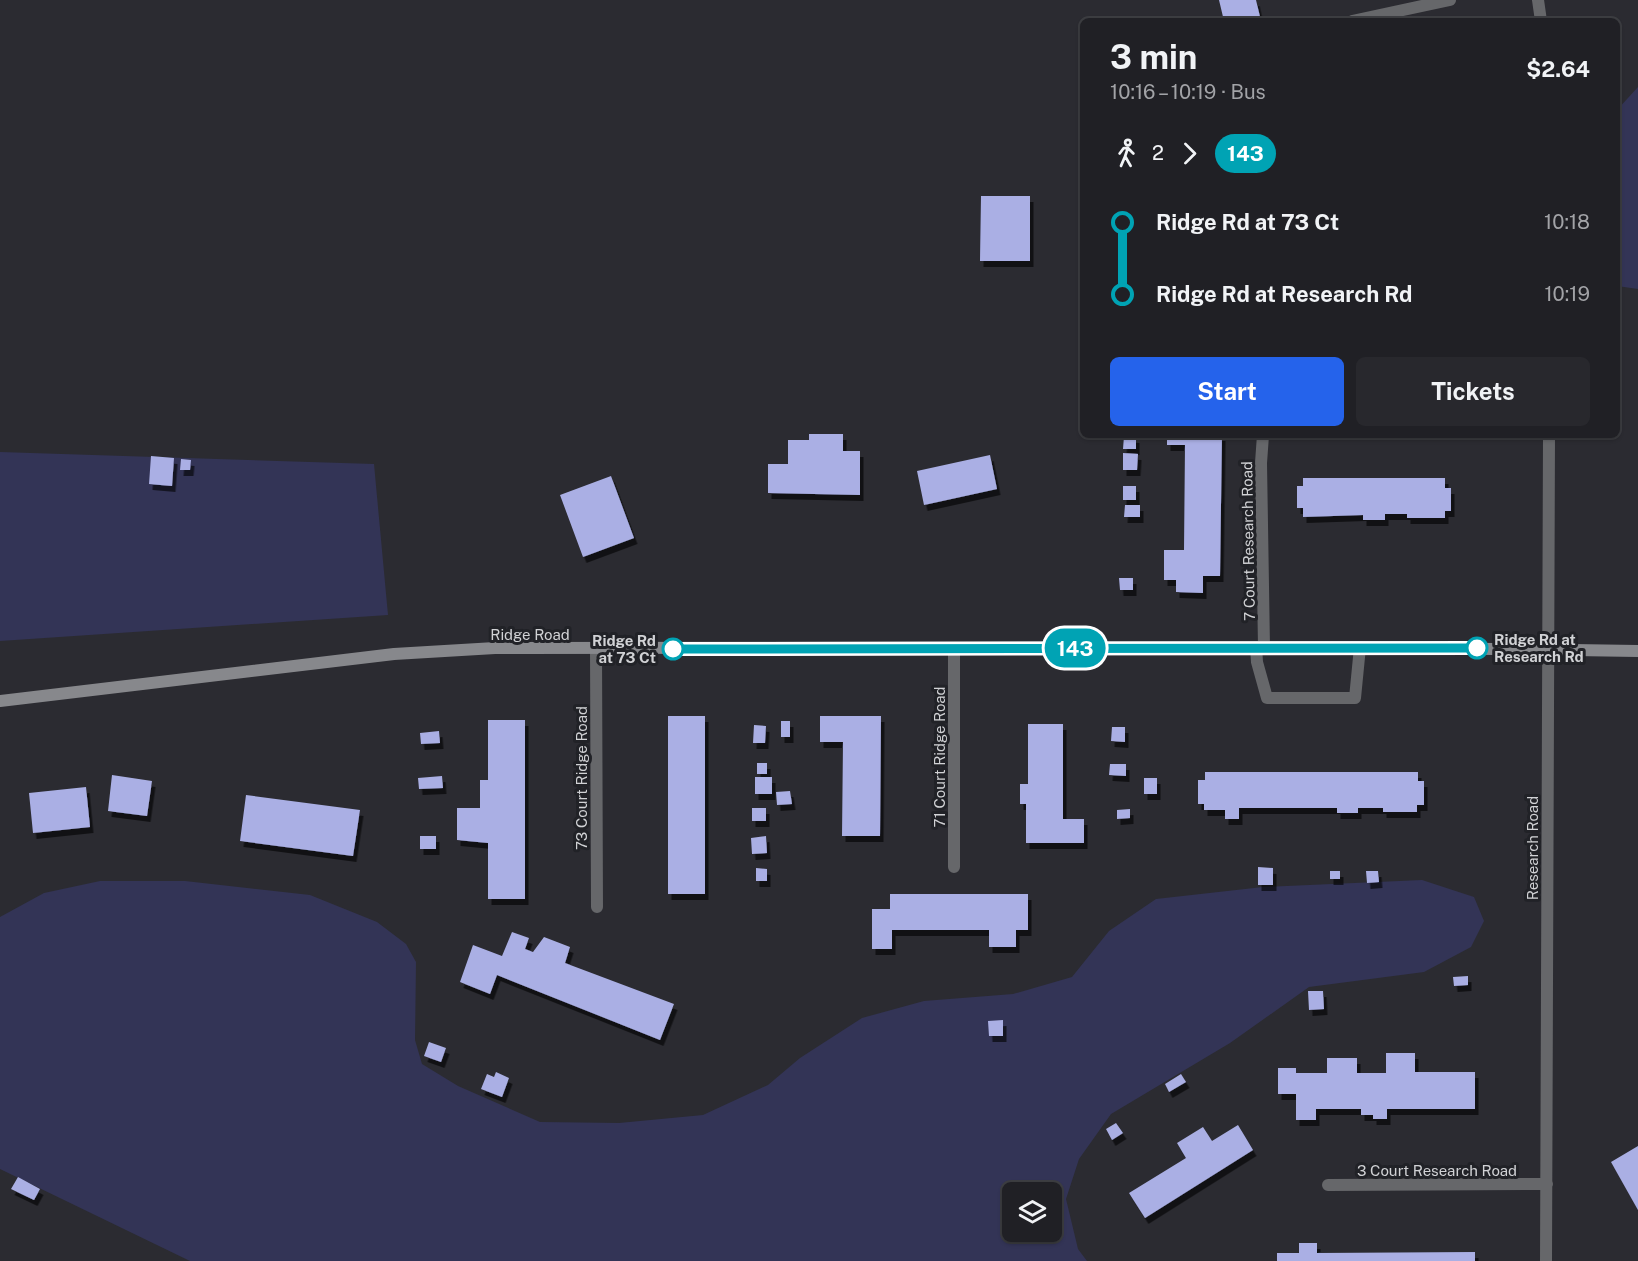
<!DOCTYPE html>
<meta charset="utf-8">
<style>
:root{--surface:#202025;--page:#28282d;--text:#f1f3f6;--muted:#a2a3a7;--line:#3d3e42;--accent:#2563eb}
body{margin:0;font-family:"Public Sans",sans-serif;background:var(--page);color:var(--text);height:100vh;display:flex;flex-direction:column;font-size:22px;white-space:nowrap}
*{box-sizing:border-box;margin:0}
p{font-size:20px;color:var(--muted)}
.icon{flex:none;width:33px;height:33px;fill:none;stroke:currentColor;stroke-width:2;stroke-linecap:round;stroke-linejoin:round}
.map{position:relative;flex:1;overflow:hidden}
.panel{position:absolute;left:1080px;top:18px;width:540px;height:420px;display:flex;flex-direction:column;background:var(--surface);border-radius:9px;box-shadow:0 2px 4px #0004,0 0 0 2px var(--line)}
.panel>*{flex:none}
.badge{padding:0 12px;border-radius:20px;font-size:21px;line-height:39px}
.fabs{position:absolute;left:1002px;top:1182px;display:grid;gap:12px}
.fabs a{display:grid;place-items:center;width:60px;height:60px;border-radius:9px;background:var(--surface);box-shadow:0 2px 4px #0004,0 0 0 2px var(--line);font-size:30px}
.map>.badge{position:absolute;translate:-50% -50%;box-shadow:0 0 0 3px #fff}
.legs{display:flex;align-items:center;gap:9px;height:66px;padding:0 30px;font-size:20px}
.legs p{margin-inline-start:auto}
.headline{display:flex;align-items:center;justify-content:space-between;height:102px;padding:0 30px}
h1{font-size:33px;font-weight:700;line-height:45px}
.cta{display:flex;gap:12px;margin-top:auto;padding:12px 30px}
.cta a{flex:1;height:69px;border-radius:9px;background:var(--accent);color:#fff;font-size:24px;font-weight:700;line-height:69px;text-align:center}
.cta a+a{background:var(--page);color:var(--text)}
ul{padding:0 30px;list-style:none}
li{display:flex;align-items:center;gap:21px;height:72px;font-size:22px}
li i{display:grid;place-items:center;width:9px;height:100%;margin:0 8px;background:currentColor}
li i::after{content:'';width:15px;height:15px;margin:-8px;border:4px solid;border-radius:50%;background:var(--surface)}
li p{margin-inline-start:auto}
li:first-child i{background:linear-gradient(#0000 50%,currentColor 0)}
li:last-child i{background:linear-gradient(currentColor 50%,#0000 0)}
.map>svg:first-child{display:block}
.green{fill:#333456;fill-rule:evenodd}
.building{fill:#aaafe4;filter:url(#shadow)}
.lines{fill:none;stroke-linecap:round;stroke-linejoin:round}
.lane{stroke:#66676a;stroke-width:12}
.street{stroke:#66676a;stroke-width:12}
.secondary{stroke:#87888c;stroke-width:12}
.line-1-casing{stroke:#fff;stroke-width:14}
.line-1{stroke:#00a3b4;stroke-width:9}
.stop-1-dot{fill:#fff;stroke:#00a3b4;stroke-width:3}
.labels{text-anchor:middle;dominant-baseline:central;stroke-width:6;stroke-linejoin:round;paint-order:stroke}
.street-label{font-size:15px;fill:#d1d2d5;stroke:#212227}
.stop-label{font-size:15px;font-weight:bold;fill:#d1d2d5;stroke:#212227;text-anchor:start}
</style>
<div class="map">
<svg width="1638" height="1261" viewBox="0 0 1638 1261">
<defs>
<filter id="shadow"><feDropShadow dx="3.5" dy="6" stdDeviation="0" flood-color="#0009"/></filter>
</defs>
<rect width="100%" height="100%" fill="#2b2b31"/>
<!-- green -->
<path class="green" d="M1638 87V289L1617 286V110Z
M0 452 374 464 388 615 0 641Z
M1422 880 1474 897 1484 921 1471 947 1424 972 1309 987 1230 1043 1111 1114 1079 1159 1066 1199 1078 1249 1087 1261H190L0 1169V917L44 893 100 881H185L310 895 377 922 406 944 416 962 415 1040 422 1064 458 1086 540 1122 619 1123 703 1115 768 1085 800 1058 862 1018 924 1001 1013 994 1072 977 1109 931 1156 899 1263 887ZM1012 1192H1052V1232H1012Z"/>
<!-- building -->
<path class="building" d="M1219 0H1256L1261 21H1224Z
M981 196H1030V261H980Z
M809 434H843V451H860V495L768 493V464H788V440H809Z
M1167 435H1222L1220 576H1203V593L1176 592V580H1164V550H1184L1185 445H1167Z
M1124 436 1136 437V449H1123Z
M1123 453 1138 454 1137 470H1123Z
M990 455 997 489 924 505 917 471Z
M151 456 174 458 172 486 149 484Z
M181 459 191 460 190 470H180Z
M611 476 634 538 583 557 560 495Z
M1303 478H1445V488H1451V511H1445V518H1407V514H1385V520H1363V515L1303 517V508H1297V486H1303Z
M1123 486H1136V500H1123Z
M1125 505H1140V517H1124Z
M1119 578H1133V590H1120Z
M668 716H705V894H668Z
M820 716H881L880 836H842L843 742H820Z
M488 720H525V899H488V843L457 840V808H480V780H488Z
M781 721H790V737H781Z
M1028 724H1063V819H1084V843H1026V804H1020V784H1028Z
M754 725 766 726 765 743H753Z
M1112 727H1125V742L1111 741Z
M439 731 440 743 421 744 420 733Z
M757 763H767V774H757Z
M1110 764H1126V776L1109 775Z
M1205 772H1418V781H1424V805H1417V812H1383V808H1358V813H1337V808H1239V819H1225V810H1204V804H1198V780H1205Z
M112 775 152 781 147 816 108 811Z
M442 776 443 788 419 789 418 778Z
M755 777H772V794H755Z
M1144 778H1157V794H1144Z
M86 787 90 827 33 833 29 793Z
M790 791 792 804 777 805 776 792Z
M246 795 360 810 353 856 240 841Z
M752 808H766V821H752Z
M1130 809V818L1117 819V810Z
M420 836H436V849H420Z
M766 836 767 853 752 854 751 838Z
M1258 867 1273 868V885H1258Z
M756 868 767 869V881H756Z
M1330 871H1340V879H1330Z
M1366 871H1378L1379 882 1367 883Z
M890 894H1028V930H1016V947H989V930H892V949H872V909H890Z
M512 932 529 938 525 949 533 952 544 937 570 947 565 963 674 1004 660 1040 497 975 490 994 460 982 473 945 502 956Z
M1468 976V985L1454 986 1453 977Z
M1308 991H1323L1324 1009 1309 1010Z
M1003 1020V1036H989L988 1021Z
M429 1042 446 1048 441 1062 424 1056Z
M1386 1053H1415V1072H1475V1109H1387V1119H1373V1115H1361V1109H1316V1120H1296V1094H1278V1068H1296V1073H1327V1058H1357V1073H1386Z
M496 1072 509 1078 502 1097 481 1089 487 1074 494 1077Z
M1181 1074 1186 1082 1169 1092 1165 1084Z
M1116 1123 1123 1133 1112 1140 1106 1129Z
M1238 1125 1253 1150 1145 1218 1129 1193 1186 1158 1177 1143 1203 1127 1212 1141Z
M1638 1146V1210L1611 1162Z
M18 1177 40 1189 34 1200 11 1189Z
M1299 1243H1317V1253L1475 1252V1261H1277V1253H1299Z"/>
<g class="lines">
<!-- lane -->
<path class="lane" d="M1256 647 1257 662 1267 698H1355L1360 647
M954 648V867
M596 649 597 907"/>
<!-- street -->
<path class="street" d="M1538 0 1541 21
M1352 21 1450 0
M1263 435 1261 463 1264 647
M1328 1185 1547 1184
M1546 1261 1549 435"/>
<!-- secondary -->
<path class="secondary" d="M0 701 394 654 495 648 1360 647 1638 651"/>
</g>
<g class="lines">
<defs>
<path id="line-1" d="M673 649 1477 648"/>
</defs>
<!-- line-1 casing -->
<use href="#line-1" class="line-1-casing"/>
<!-- line-1 -->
<use href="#line-1" class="line-1"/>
</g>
<!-- markers -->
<g class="stop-1-dot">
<circle cx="1477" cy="648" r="10"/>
<circle cx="673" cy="649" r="10"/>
</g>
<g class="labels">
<!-- street labels -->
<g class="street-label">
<text transform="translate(1248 541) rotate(-91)">7 Court Research Road</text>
<text x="530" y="634">Ridge Road</text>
<text transform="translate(939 757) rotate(-90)">71 Court Ridge Road</text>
<text transform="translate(581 778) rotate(-90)">73 Court Ridge Road</text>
<text transform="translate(1532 848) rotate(-90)">Research Road</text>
<text x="1437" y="1170">3 Court Research Road</text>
</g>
<!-- stop labels -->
<g class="stop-label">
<text x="1494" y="639">Ridge Rd at<tspan x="1494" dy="17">Research Rd</tspan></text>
<text x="656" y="640" text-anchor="end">Ridge Rd<tspan x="656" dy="17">at 73 Ct</tspan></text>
</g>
</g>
</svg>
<div class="fabs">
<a><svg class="icon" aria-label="layers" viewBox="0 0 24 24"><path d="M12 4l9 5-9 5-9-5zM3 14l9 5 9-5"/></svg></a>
</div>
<b class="badge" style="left:1075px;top:648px;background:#00a3b4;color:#fff">143</b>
<section class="panel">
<div class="headline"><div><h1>3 min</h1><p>10:16 – 10:19 · Bus</p></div><b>$2.64</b></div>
<div class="legs"><svg class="icon" aria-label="walk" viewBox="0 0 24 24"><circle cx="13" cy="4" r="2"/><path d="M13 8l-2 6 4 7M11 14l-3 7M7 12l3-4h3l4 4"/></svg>2<svg class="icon" aria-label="forward" viewBox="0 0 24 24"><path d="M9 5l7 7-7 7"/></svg><b class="badge" style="background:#00a3b4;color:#fff">143</b></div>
<ul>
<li><i style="color:#00a3b4"></i><b>Ridge Rd at 73 Ct</b><p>10:18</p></li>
<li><i style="color:#00a3b4"></i><b>Ridge Rd at Research Rd</b><p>10:19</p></li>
</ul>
<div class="cta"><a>Start</a><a>Tickets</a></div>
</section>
</div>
